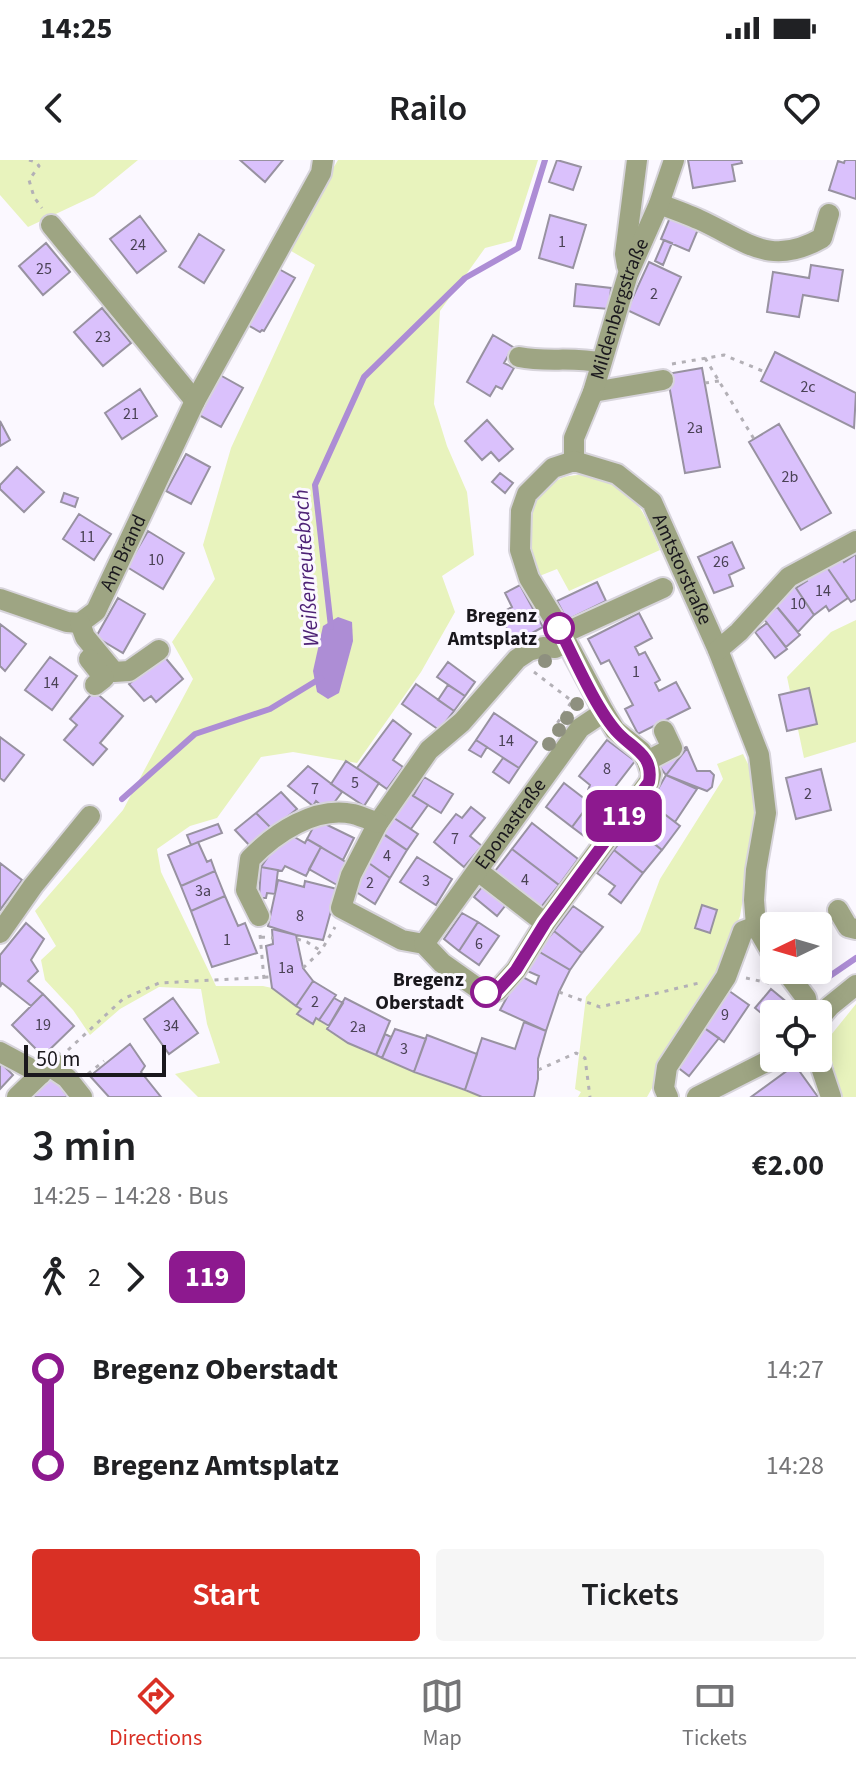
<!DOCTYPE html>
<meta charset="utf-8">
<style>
:root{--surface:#fff;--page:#f6f6f6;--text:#202124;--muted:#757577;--line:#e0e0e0;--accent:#d93025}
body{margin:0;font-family:"Source Sans 3",sans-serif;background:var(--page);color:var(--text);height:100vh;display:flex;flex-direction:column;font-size:30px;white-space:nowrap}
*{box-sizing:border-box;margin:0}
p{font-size:26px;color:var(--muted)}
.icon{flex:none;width:44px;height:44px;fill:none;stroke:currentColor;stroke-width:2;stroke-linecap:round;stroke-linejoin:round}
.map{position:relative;height:937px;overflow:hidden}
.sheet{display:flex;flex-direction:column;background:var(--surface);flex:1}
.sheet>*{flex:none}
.badge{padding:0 16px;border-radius:12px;font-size:28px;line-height:52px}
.needle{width:52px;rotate:265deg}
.fabs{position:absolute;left:760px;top:752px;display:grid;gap:16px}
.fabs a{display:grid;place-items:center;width:72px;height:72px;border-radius:8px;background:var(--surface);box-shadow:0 4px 20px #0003;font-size:40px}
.scale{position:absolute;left:24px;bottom:20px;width:142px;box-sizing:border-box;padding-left:8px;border:4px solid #1a181d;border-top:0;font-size:22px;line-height:28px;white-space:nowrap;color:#1a181d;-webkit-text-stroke:6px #fbf8ff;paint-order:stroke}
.map>.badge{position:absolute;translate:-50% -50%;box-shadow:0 0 0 4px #fff}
.legs{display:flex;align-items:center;gap:12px;height:88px;padding:0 32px;font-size:26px}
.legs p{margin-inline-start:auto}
.overview{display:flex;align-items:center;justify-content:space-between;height:136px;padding:0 32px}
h1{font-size:44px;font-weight:600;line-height:60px}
.button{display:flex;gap:16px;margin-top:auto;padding:16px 32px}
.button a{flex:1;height:92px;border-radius:8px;background:var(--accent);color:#fff;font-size:32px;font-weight:600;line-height:92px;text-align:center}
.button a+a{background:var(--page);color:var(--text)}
ul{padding:0 32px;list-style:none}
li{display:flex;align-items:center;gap:28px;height:96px;font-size:30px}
li i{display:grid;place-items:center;width:12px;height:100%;margin:0 10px;background:currentColor}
li i::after{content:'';width:20px;height:20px;margin:-10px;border:6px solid;border-radius:50%;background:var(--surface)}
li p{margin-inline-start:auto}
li:first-child i{background:linear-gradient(#0000 50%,currentColor 0)}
li:last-child i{background:linear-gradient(currentColor 50%,#0000 0)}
.status{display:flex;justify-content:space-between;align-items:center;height:56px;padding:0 40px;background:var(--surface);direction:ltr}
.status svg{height:22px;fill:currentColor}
header{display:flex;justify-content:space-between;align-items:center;height:104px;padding:0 32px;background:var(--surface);font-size:36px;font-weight:600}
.dock{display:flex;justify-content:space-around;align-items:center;height:112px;border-top:2px solid var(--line);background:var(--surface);font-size:22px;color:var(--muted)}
.dock a{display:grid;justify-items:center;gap:4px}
.dock .active{color:var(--accent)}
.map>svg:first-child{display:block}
.green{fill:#e8f3bd}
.water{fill:#ad8dd5}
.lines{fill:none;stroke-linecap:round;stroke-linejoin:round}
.stream{stroke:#ad8dd5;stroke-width:6}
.building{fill:#dac1fc;stroke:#9892a1;stroke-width:2}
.minor-casing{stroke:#d7d4db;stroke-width:24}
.path{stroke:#b3b0b6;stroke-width:3;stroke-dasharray:4 6;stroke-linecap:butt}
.minor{stroke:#9ea583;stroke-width:20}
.tree{fill:#8e907f}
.line-1-casing{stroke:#fff;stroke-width:18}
.line-1{stroke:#8d198f;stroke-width:12}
.stop-1-dot{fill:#fff;stroke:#8d198f;stroke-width:4}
.labels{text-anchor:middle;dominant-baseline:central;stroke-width:6;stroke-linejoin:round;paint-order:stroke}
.number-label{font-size:16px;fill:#4a4255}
.street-label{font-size:20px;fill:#1a181d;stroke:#fbf8ff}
.stop-label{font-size:20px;font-weight:bold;fill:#1a181d;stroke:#fbf8ff;text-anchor:end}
.water-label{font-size:22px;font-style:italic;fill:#4e2276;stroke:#fbf8ff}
</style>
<div class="status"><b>14:25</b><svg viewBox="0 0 49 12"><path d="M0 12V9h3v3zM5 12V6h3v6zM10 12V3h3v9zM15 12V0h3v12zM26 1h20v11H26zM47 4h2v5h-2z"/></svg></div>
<header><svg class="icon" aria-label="back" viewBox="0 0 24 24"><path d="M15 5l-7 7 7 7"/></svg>Railo<svg class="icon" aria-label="heart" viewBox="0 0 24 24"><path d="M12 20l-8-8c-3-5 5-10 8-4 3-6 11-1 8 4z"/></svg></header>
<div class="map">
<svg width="856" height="937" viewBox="0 0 856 937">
<rect width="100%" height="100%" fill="#fbf8ff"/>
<!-- green -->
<path class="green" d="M0 0H138L94 36 28 67 0 35Z
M338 0H538L512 81 485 88 440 151 434 244 447 286 467 332 474 395 442 416 455 452 421 512 357 603 293 592 261 597 217 658 190 666 157 689 161 712 216 826H263L272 828 301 849 298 854 312 864 316 858 319 860 348 883 413 912 482 937H198L175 914 220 903 207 864 201 829 159 827 120 849 90 875 73 850 45 820 41 800 56 786 35 751 123 650 193 519 172 482 215 419 203 385 231 288 315 105 286 88Z
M587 314C636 330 641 345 660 390L569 431 557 409 537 417C523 380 520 337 562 318 569 315 580 315 587 314Z
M856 460V582L804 598 787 517 831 472Z
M743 594 755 618V671L740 756 719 809 647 937H578L581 932 575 929 586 837 640 772 660 719 723 619 717 604Z
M856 844V937H841L827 880Z"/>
<!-- water -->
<path class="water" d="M338 457 352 462 353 481 339 533 328 539 317 532 313 511 323 466Z"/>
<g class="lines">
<!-- stream -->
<path class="stream" d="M331 467 315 325 364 217 465 118 518 88 545 0
M122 639 195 574 270 549 321 518
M824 820 856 798"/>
</g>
<!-- building -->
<path class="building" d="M240 0H283L265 22Z
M557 0 581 7 573 30 549 22Z
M688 0H741L742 3 732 5 735 21 693 28Z
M845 0H856V39L829 30 838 1 844 3Z
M550 55 586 65 573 108 539 98Z
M671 55 699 67 689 91 661 79Z
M140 56 166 91 137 113 110 79Z
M199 74 224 90 204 123 179 107Z
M664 80 672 83 663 105 655 101Z
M46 83 70 112 43 135 19 106Z
M649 102 681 117 659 165 627 150Z
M811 105 843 110 838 141 803 135 799 157 767 152 773 112 809 118Z
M277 108 295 118 264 171 262 170 260 172 246 164Z
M576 124 611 128 609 149 574 146Z
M102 148 131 183 103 206 74 172Z
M493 175 513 187 504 203 514 208 502 229 496 226 490 236 467 222Z
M775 192 856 233 854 268 761 221Z
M702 208 720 307 685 313 667 214Z
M220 215 243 228 221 267 199 255Z
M140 229 157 256 122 279 105 253Z
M487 260 513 289 499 301 491 292 482 300 465 281Z
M0 261 10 280 0 286Z
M779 264 831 353 801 370 749 282Z
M186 294 210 307 191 344 166 331Z
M17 307 44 332 24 352 0 329V325Z
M500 313 513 323 505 333 492 322Z
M64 333 78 338 75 347 61 342Z
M79 354 111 374 94 400 63 379Z
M148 371 184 393 163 429 127 407Z
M732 382 744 408 729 415 733 426 714 433 698 397Z
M856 394V439L851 442 826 406 840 396 844 402Z
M824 403 848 438 829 451 826 446 814 455 796 428 807 421 805 417Z
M597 422 606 441 567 460 557 441Z
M520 425 543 467 514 483 499 454 512 447 505 433Z
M794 425 814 455 798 472 773 442Z
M118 438 145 454 123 493 96 477Z
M777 447 800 475 786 487 763 458Z
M639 453 652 478 635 487 639 495 645 492 660 520 655 523 659 531 676 522 690 548 638 574 625 549 633 545 609 500 601 504 588 479Z
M767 463 787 489 775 498 755 472Z
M0 464 26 484 5 511 0 506Z
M163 495 183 519 156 542 151 536 144 541 129 524Z
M50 497 77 516 52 550 25 530Z
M448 502 475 522 465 536 437 517Z
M416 524 454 551 439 570 402 544Z
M448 525 465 536 454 551 438 540Z
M809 528 817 564 787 571 779 535Z
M94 531 123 556 100 583 107 589 93 605 64 580 77 565 70 559Z
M494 553 537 582 519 608 476 580Z
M393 560 411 574 393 600 403 607 387 629 357 608Z
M0 577 24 595 4 621 0 618Z
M476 580 487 587 481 597 469 590Z
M607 580 635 601 608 636 599 632 596 636H592L588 630 590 625 579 616Z
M686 587 687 588 666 615 657 603Z
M687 588 697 611H710L714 615 712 627 707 631 666 615Z
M503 598 519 608 509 623 493 612Z
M346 601 379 623 364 646 331 624Z
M308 606 342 632 328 651 316 641 313 646 288 626Z
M821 609 831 650 796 659 786 618Z
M666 615 697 629 675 662 650 643Z
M424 617 453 634 441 653 413 636Z
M564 623 590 643 572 667 546 647Z
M281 632 297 649 272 669 256 653Z
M407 632 428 645 411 669 391 656Z
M599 632 608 636 610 633 622 642 610 658 590 643Z
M590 643 610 658 592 682 572 667Z
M650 643 680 666 662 690 632 666Z
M471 647 485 658 470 676 482 686 464 707 434 682 456 654 462 658Z
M256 653 272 669 251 687 235 670Z
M391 656 418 674 407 690 380 672Z
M317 660 354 678 343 700 307 679Z
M532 663 578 699 559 725 512 689Z
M218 664 222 673 191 685 187 675Z
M632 666 662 690 643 713 614 690Z
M384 674 407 690 390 718 366 701Z
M291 675 305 683 307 679 321 687 306 716 285 706 282 711 261 707 281 678Z
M198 682 207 702 211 700 215 711 181 726 168 695Z
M321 687 349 704 337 725 309 709Z
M512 689 559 725 538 751 492 715Z
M614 690 643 713 621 743 609 734 615 726 597 713Z
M417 697 452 719 436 745 400 722Z
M366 701 390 718 375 744 350 728Z
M0 703 22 720 0 750Z
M261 707 278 710 275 734 267 733 266 738H259Z
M215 711 225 736 191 751 181 726Z
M278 720 304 727 305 721 337 729 323 780 296 775 268 766Z
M486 722 509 741 497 756 474 737Z
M225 736 238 766 245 763 257 793 212 807 191 751Z
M702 745 717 750 710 773 695 768Z
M573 746 603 767 582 793 554 771Z
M462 753 478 762 459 791 444 779Z
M478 762 499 776 479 805 459 791Z
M26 763 44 779 31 800 38 811 28 821 43 834 31 846 2 823 0 827V795Z
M272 769 296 775 303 808 313 821 296 846 272 828 266 786 273 784Z
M554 771 582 793 570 810 538 791Z
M538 791 570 810 559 832 546 871 500 850 519 815 536 824 539 816 525 810Z
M313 821 336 835 319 860 316 858 313 864 297 854 301 849 296 846Z
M725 828 749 845 724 882 700 865Z
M771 829 789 844 781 854H774L773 863 755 848Z
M43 834 74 866 43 896 12 865Z
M173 838 198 873 169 894 144 859Z
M334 838 343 843 329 866 319 860Z
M345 838 390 861 376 895 348 883 327 869Z
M524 862 546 871 538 899V919L534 937H482L465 930 482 878 515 889Z
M700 865 719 878 689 916 672 903Z
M395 869 426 879 414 912 382 898Z
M385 874 391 877 382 898 376 895Z
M427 875 477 894 465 930 414 912Z
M130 884 145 906 141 912 161 937H109L90 916Z
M0 902 13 915 0 929Z
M795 905 818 937H751Z
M53 916 68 937H32Z"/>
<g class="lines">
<defs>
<g id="minor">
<path d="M659 44C673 49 687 54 700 60 746 81 770 108 822 78L829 54"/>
<path d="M51 65 195 241"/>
<path d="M627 106 625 94 637 0"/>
<path d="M519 197C547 203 574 196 601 203"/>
<path d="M593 232 663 220"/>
<path id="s1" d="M574 301V278L593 232 628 114 659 44 674 0"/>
<path id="s2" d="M0 439 67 462 80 463 96 451 195 241 321 13 323 0"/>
<path d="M80 463 85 477 114 512 129 511 159 490"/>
<path d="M562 474 663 428"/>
<path id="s3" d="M565 483 555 488 543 487 529 491 517 499 462 562 429 590 378 663 351 715 341 748 402 780 424 784 442 803 483 832 497 831 516 810 545 763 649 622 651 614 647 601 641 591 615 570 604 552 557 464 529 418 520 390 521 351 527 334 553 308 574 301 617 314 652 342 718 490 759 595 766 653 756 710 754 740 756 766 774 797"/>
<path d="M718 490 739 472 789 417 856 381"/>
<path d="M89 499 104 518 95 525"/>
<path d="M647 601 672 588 664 571"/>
<path d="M478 711 545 763"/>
<path d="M838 750 848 767 856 769"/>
<path d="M259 756 246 730 250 699C275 673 315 646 353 654 361 656 370 660 378 663"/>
<path d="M0 773 33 726 90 656"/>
<path id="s4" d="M424 784 580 568 604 552"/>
<path d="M785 810 806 838 809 854"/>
<path d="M818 860 830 846 856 825"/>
<path d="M0 892 41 914"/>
<path d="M818 898 831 937"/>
<path d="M49 906 67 918 82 937"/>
<path d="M17 937 53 902"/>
<path d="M668 937 664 928 667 907 726 817 743 771 756 766"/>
<path d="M697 937 774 898"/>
</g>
</defs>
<!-- minor casing -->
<use href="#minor" class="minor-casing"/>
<!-- path -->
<path class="path" d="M29 0 36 2 39 6 29 20 34 37 42 48
M705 198 754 279
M672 204 724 195 765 212
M705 223 719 221
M534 512 572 541 556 565
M260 775 264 819
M261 777 273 778
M297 779 307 782 321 791
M303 808 321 791 335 767
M746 818 769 823
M559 832 600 847 699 823
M68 890 123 839 159 823 270 817
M538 910 576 893 585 898 590 937
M88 914 104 901"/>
<!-- minor -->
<use href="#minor" class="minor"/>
</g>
<!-- trees -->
<g class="tree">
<circle cx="545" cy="501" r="7"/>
<circle cx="577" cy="544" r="7"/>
<circle cx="567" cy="558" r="7"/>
<circle cx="559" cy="570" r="7"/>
<circle cx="549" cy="584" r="7"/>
</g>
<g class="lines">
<defs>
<path id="line-1" d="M486 832 497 831 516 810 545 763 649 622C654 595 633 589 618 573 597 551 573 496 559 468"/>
</defs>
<!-- line-1 casing -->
<use href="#line-1" class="line-1-casing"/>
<!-- line-1 -->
<use href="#line-1" class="line-1"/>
</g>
<!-- markers -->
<g class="stop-1-dot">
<circle cx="559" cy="468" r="14"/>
<circle cx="486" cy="832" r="14"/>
</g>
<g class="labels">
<!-- number labels -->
<g class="number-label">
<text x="562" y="82">1</text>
<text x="138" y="85">24</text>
<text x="44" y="109">25</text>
<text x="654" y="134">2</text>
<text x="103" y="177">23</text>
<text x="808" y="227">2c</text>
<text x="131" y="254">21</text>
<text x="695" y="268">2a</text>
<text x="790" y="317">2b</text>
<text x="87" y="377">11</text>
<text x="156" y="400">10</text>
<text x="721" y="402">26</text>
<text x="823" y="431">14</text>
<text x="798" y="444">10</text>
<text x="636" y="512">1</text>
<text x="51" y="523">14</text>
<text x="506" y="581">14</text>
<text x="607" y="609">8</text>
<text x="355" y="623">5</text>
<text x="315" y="629">7</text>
<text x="808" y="634">2</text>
<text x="455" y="679">7</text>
<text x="387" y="696">4</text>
<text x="525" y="720">4</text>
<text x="426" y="721">3</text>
<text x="370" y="723">2</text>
<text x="203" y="731">3a</text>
<text x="300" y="756">8</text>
<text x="227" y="780">1</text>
<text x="479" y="784">6</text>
<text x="286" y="808">1a</text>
<text x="315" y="842">2</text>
<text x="725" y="855">9</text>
<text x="43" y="865">19</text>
<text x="171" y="866">34</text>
<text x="358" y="867">2a</text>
<text x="404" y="889">3</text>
</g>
<!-- street labels -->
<g class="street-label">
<text stroke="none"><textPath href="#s1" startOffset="160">Mildenbergstraße</textPath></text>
<text stroke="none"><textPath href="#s2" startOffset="168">Am Brand</textPath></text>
<text stroke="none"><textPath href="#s3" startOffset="1352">Amtstorstraße</textPath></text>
<text stroke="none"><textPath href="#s4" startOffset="148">Eponastraße</textPath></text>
</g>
<!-- stop labels -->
<g class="stop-label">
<text x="537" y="456">Bregenz<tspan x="537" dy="23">Amtsplatz</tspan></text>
<text x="464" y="820">Bregenz<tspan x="464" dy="23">Oberstadt</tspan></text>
</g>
<!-- water labels -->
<g class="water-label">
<text transform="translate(306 408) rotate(-94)">Weißenreutebach</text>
</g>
</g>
</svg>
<div class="fabs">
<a><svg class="needle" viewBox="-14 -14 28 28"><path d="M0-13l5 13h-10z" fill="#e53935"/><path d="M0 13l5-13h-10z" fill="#757577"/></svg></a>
<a><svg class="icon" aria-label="locate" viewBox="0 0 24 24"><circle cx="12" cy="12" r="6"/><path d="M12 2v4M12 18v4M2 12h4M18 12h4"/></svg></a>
</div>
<div class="scale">50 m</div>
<b class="badge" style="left:624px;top:656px;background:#8d198f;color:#fff">119</b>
</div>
<section class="sheet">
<div class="overview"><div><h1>3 min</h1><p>14:25 – 14:28 · Bus</p></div><b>€2.00</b></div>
<div class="legs"><svg class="icon" aria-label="walk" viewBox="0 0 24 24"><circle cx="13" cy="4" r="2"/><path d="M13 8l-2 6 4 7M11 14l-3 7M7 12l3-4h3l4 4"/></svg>2<svg class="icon" aria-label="forward" viewBox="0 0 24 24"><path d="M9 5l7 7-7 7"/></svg><b class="badge" style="background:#8d198f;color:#fff">119</b></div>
<ul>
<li><i style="color:#8d198f"></i><b>Bregenz Oberstadt</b><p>14:27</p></li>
<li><i style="color:#8d198f"></i><b>Bregenz Amtsplatz</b><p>14:28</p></li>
</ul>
<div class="button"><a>Start</a><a>Tickets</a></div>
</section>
<nav class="dock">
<a class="active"><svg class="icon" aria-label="directions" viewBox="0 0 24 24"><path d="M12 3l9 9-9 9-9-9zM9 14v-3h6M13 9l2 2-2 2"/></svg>Directions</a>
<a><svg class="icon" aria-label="map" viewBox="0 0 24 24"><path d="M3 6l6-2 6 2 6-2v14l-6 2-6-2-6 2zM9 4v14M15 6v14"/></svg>Map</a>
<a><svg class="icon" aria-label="tickets" viewBox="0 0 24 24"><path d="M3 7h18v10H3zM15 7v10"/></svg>Tickets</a>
</nav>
